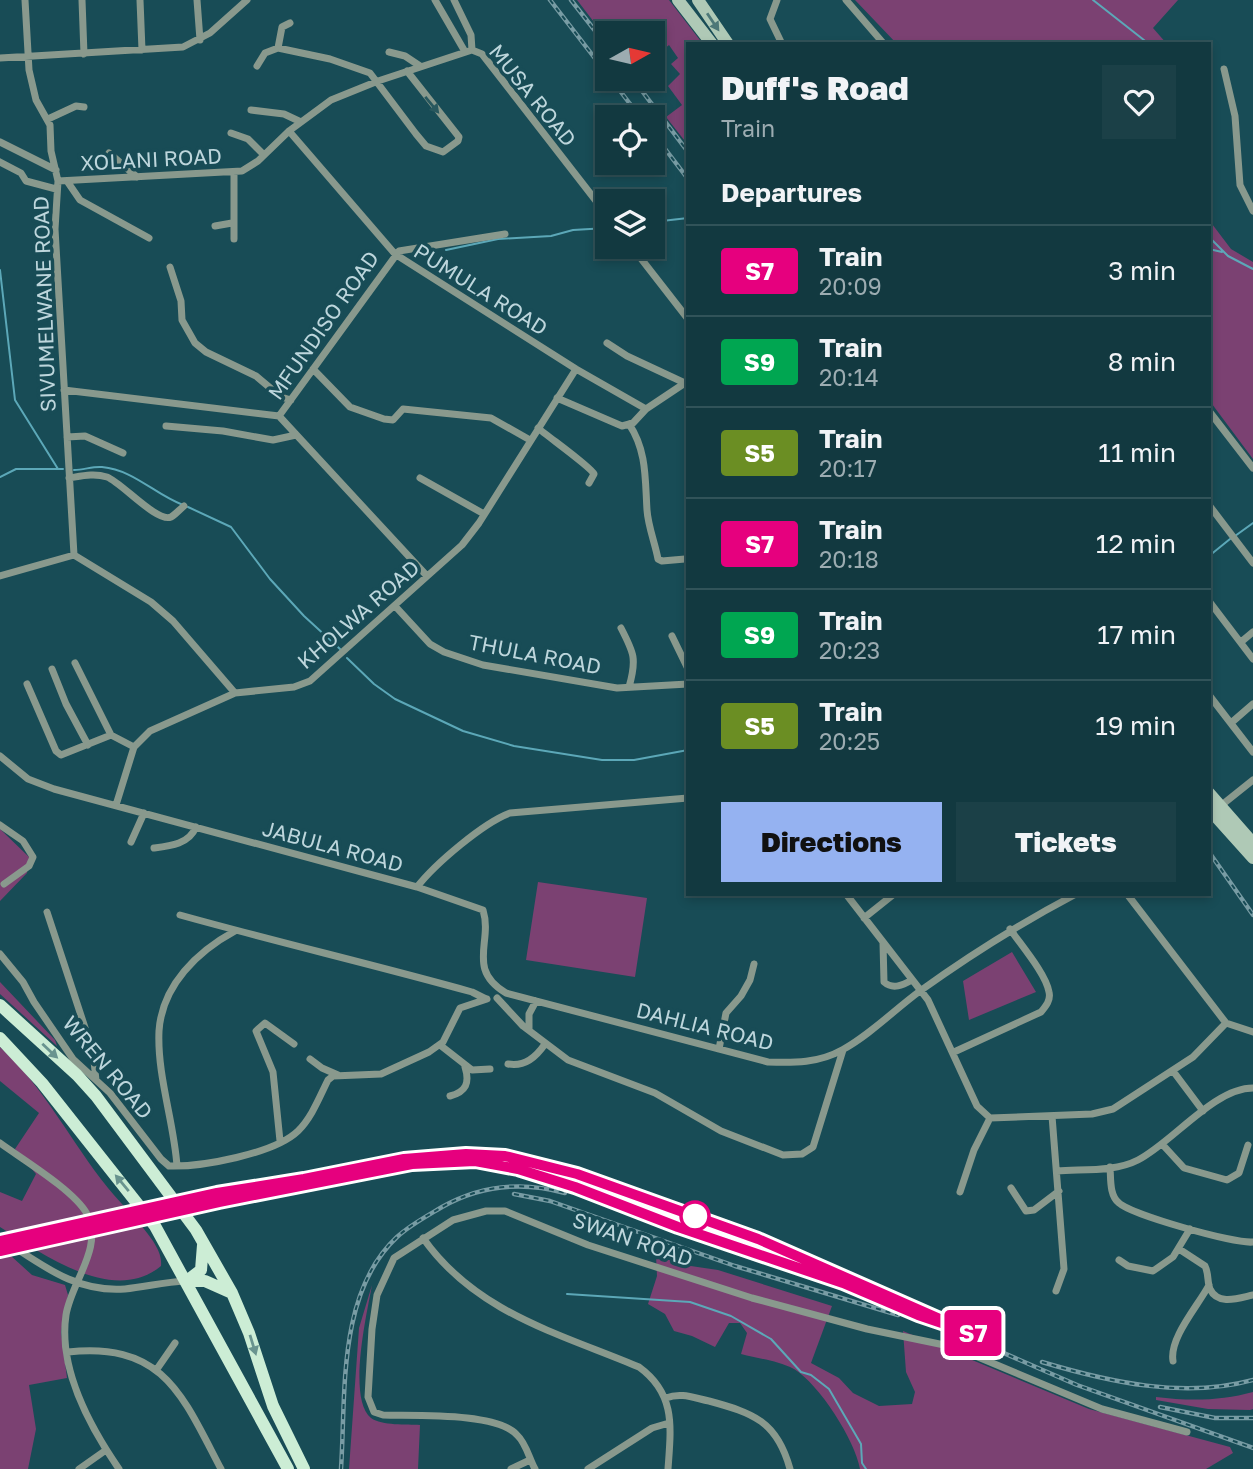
<!DOCTYPE html>
<style>
:root{--surface:#123940;--page:#1b4047;--text:#f1f3f6;--muted:#9cacb1;--line:#315359;--accent:#95b2f1}
body{margin:0;font-family:"Golos Text",sans-serif;background:var(--page);color:var(--text);height:100vh;display:flex;flex-direction:column;font-size:26px;white-space:nowrap}
*{box-sizing:border-box;margin:0}
p{font-size:23px;color:var(--muted)}
.icon{flex:none;width:38px;height:38px;fill:none;stroke:currentColor;stroke-width:2;stroke-linecap:round;stroke-linejoin:round}
.map{position:relative;flex:1;overflow:hidden}
.panel{position:absolute;left:686px;top:42px;width:525px;height:854px;display:flex;flex-direction:column;background:var(--surface);border-radius:0px;box-shadow:0 4px 10px #0003,0 0 0 2px var(--line)}
.panel>*{flex:none}
.badge{padding:0 14px;border-radius:5px;font-size:24px;line-height:46px}
.needle{width:46px;rotate:82deg}
.buttons{position:absolute;left:595px;top:21px;display:grid;gap:14px}
.buttons a{display:grid;place-items:center;width:70px;height:70px;border-radius:0px;background:var(--surface);box-shadow:0 4px 10px #0003,0 0 0 2px var(--line);font-size:35px}
.map>.badge{position:absolute;translate:-50% -50%;box-shadow:0 0 0 4px #fff}
h2{padding:0 35px;font-size:26px;line-height:63px}
.round{display:grid;place-items:center;flex:none;width:74px;height:74px;border-radius:0px;background:var(--page)}
.overview{display:flex;align-items:center;justify-content:space-between;height:119px;padding:0 35px}
h1{font-size:33px;font-weight:800;line-height:52px}
.primary-button{display:flex;gap:14px;margin-top:auto;padding:14px 35px}
.primary-button a{flex:1;height:80px;border-radius:0px;background:var(--accent);color:#111;font-size:28px;font-weight:800;line-height:80px;text-align:center}
.primary-button a+a{background:var(--page);color:var(--text)}
ul{padding:0;list-style:none}
li{display:flex;align-items:center;gap:21px;height:91px;padding:0 35px;border-top:2px solid var(--line)}
li div{flex:1}
li b{display:block;font-size:26px}
li em{font-style:normal}
li .badge{min-width:77px;font-weight:700;text-align:center}
.map>svg:first-child{display:block}
.green{fill:#7b4172}
.lines{fill:none;stroke-linecap:round;stroke-linejoin:round}
.stream{stroke:#5ca8b8;stroke-width:2}
.minor{stroke:#89998d;stroke-width:7}
.secondary{stroke:#afc9b6;stroke-width:12}
.primary{stroke:#ccedd5;stroke-width:12}
.rail-casing{stroke:#789ca4;stroke-width:4.5}
.rail{stroke:#184c56;stroke-width:2;stroke-dasharray:5;stroke-linecap:butt}
.oneway{fill:#4d7878}
.oneway2{fill:#29585e}
.oneway3{fill:#69948f}
.line-casing{stroke:#fff;stroke-width:16}
.line{stroke:#e6007e;stroke-width:10}
.stop-dot{fill:#fff;stroke:#e6007e;stroke-width:3.5}
.labels{text-anchor:middle;dominant-baseline:central;stroke-width:7;stroke-linejoin:round;paint-order:stroke}
.street-label{font-size:21px;fill:#bdd6dc;stroke:#184c56}
</style>
<div class="map">
<svg width="1253" height="1469" viewBox="0 0 1253 1469">
<rect width="100%" height="100%" fill="#184c56"/>
<!-- green -->
<path class="green" d="M577 0H669L703 44H688V145L666 117 682 105 668 86 680 74 671 64 678 58 669 45 653 58V33H607V39Z
M855 0H1178L1153 28 1167 44H897Z
M1209 220 1231 249 1253 262V459L1209 400Z
M0 829 29 857 27 873 0 901Z
M538 882 647 898 635 977 526 960Z
M1012 952 1036 992 969 1020 963 981Z
M0 982 55 1040 57 1046 0 994Z
M0 1047C45 1088 71 1142 108 1188 123 1206 140 1222 153 1241 158 1249 162 1257 161 1266 113 1306 41 1253 0 1227V1192L22 1201 36 1174 15 1149 39 1113 0 1081Z
M0 1246 32 1275 65 1285 68 1295 61 1332 67 1378 29 1385 36 1429 28 1469H0Z
M656 1255 684 1265 718 1270 832 1306 811 1363 839 1378 853 1393 879 1406 912 1404 915 1392 906 1372 903 1331 1089 1409 1230 1447 1233 1453 1206 1469H860C855 1440 819 1384 794 1369 777 1360 759 1359 741 1354L747 1333 740 1323H729L715 1347 692 1336 674 1331 665 1314 648 1304 657 1276Z
M372 1285C367 1313 347 1398 371 1418 382 1426 407 1424 420 1425L418 1469H349L359 1328Z
M1253 1392V1409L1250 1410 1208 1409 1156 1400V1397C1189 1401 1221 1401 1253 1392Z"/>
<g class="lines">
<!-- stream -->
<path class="stream" d="M1093 0 1149 44
M653 222 688 218
M1209 237 1228 256 1253 269
M1209 249 1222 252
M446 250 498 239 551 236 573 230 607 228
M0 270 15 400 58 469
M74 470C84 470 93 466 102 467 134 470 154 494 183 505
M0 477 16 469H63
M188 507 231 527 270 579 304 616 340 649
M1235 536 1253 523
M1209 556 1230 539
M347 658 374 684 395 699 463 731 514 746 602 760H634L688 750
M567 1294 690 1302 731 1316 771 1339 801 1372 811 1375 829 1389 861 1444 862 1463 866 1469"/>
<!-- minor -->
<path class="minor" d="M25 0 29 70 36 100 50 125 51 151 58 181 55 229 74 555
M82 0 84 54
M140 0 142 50
M197 0 200 40
M435 0 464 50
M454 0 471 35 472 50
M777 0 770 19 782 44
M846 0 884 44
M278 48 282 27 290 23
M389 52 405 56 420 66
M0 58 183 47 210 33 247 0
M257 66 265 53 278 48 330 59 370 73 416 134 426 146 443 152 458 141 459 137 407 71
M1224 69 1235 116 1240 185 1253 211
M251 110 284 114 301 122
M48 119 76 106 84 107
M289 131 395 254 576 369 646 409 688 381
M231 133 248 139 264 155
M0 142 56 170
M109 153 137 177
M0 162 21 173 26 181 56 189
M58 181 242 171 258 161 289 131 331 100 378 81 472 50 482 54 607 215
M67 181 80 200 149 238
M215 226 232 223
M234 239V172
M632 247 688 319
M170 267 181 301 182 320 195 343 206 352 256 376 281 397 291 400
M607 343 627 356 687 384
M313 369 350 407 384 419 393 420 403 409 491 418 530 440
M64 390 279 416 427 576
M557 398 622 426 633 423 646 409
M1209 411 1253 468
M279 416 399 251 505 234
M629 424C647 451 645 479 647 510 648 526 655 543 658 559L662 561 685 559
M166 426 223 431 273 440 296 435
M538 428C547 436 591 467 594 474L589 483
M67 437 85 436 123 453
M69 478C82 476 94 473 107 477 121 482 157 523 171 517 175 515 180 509 184 506
M420 478 484 514
M1209 505 1253 563
M0 576 74 555 151 602 173 621 235 693
M1209 601 1253 659
M395 606 430 644 444 652 483 665 617 688 688 684
M621 628C634 653 637 659 629 687
M672 636 688 669
M1241 642 1253 632
M75 663 111 735 134 747
M52 669 66 704 88 745
M27 684 56 751 61 755 111 735
M1209 695 1253 752
M1231 723 1253 704
M0 756 28 779 54 789 417 887C435 864 483 823 510 813L688 798
M116 805 134 747 150 731 235 693 294 687 310 681 462 545 479 523 576 369
M1218 808 1253 780
M0 825 23 841 33 857 29 866 4 884
M131 842 144 813
M154 848C171 846 189 844 196 827
M417 887 483 910C493 942 466 969 506 993L768 1062C794 1063 819 1063 842 1050 870 1035 894 1010 920 991 970 955 1021 923 1076 894
M846 894 928 1000 977 1106 990 1118 1092 1114 1113 1109 1193 1057 1226 1023
M1127 894 1226 1023 1253 1032
M47 912 93 1052 96 1080
M180 915C277 942 375 965 472 992L486 999
M864 918 894 894
M883 943 884 982C893 990 903 985 912 980
M0 954 23 982 34 1002 73 1059 110 1093 161 1159 169 1166C201 1167 274 1154 298 1131 312 1117 319 1098 328 1080L333 1076 381 1074 429 1052 443 1042 460 1008 487 999
M497 998 523 1026 568 1060 655 1093 721 1131 783 1155 802 1154 813 1147 843 1050
M529 1030V1014L536 1001
M440 1045 472 1070 490 1069
M719 1049 726 1013 741 996 750 980 754 964
M954 1052 1041 1012C1046 1006 1051 1000 1049 992 1046 974 1021 945 1010 929
M310 1059 322 1068 338 1075
M508 1064C525 1067 536 1057 545 1044
M1173 1071 1203 1111
M450 1096C466 1092 470 1083 465 1067
M1052 1116 1064 1269 1056 1291
M280 1141 273 1072 256 1031 265 1023 294 1044
M0 1143C22 1159 75 1191 87 1214 104 1248 71 1282 66 1315 58 1368 90 1427 119 1469
M1162 1144 1184 1168 1227 1180 1239 1173 1248 1145
M177 1166C174 1122 157 1076 159 1031 162 985 198 951 235 931
M1110 1167C1111 1178 1109 1195 1119 1203 1132 1215 1235 1244 1253 1242
M1057 1171C1083 1169 1115 1172 1138 1160 1173 1142 1214 1088 1253 1088
M1011 1188 1026 1211 1034 1210 1059 1191
M960 1192 974 1150 990 1118
M0 1238C40 1263 74 1293 125 1289 145 1287 165 1282 185 1281
M423 1238C476 1313 558 1333 639 1367 676 1394 671 1427 668 1469
M1179 1249 1205 1266C1209 1274 1207 1282 1210 1289 1218 1306 1239 1298 1253 1295
M1119 1260 1128 1266 1153 1271 1173 1257 1190 1229
M68 1352C164 1342 182 1395 221 1469
M1173 1361C1169 1338 1198 1306 1209 1285
M157 1369 175 1343
M666 1398C681 1392 694 1398 709 1401 753 1413 777 1421 790 1469
M79 1469 106 1450
M511 1469 530 1460
M535 1469C529 1458 526 1443 517 1435 497 1412 414 1416 383 1415L374 1412 368 1397 372 1329 377 1295 394 1258 453 1220 486 1211H505L588 1245 752 1298 867 1329 954 1347 1102 1409 1187 1432
M588 1469 652 1428 669 1423"/>
<!-- secondary -->
<path class="secondary" d="M678 0 712 44
M698 0 728 44
M1209 793 1253 843
M1209 809 1253 858"/>
<!-- primary -->
<path class="primary" d="M0 1005 77 1075 96 1096 196 1230 232 1293 249 1333 273 1406 304 1469
M0 1038 42 1083 155 1226 288 1469
M188 1280 201 1270 203 1245
M187 1281H205L232 1293"/>
<defs>
<path id="rail" d="M550 0 607 74
M571 0 607 46
M611 79 640 117
M633 79 688 152
M653 133 688 179
M1209 852 1253 915
M500 1156C547 1160 594 1180 638 1196 698 1217 759 1238 818 1264
M514 1194 550 1201 735 1266 898 1315
M218 1203 412 1164 475 1161 518 1169 575 1187 678 1227 843 1283 1077 1385 1253 1448
M1042 1362C1109 1382 1184 1399 1253 1380
M1160 1407 1215 1418H1253
M341 1469C346 1393 337 1293 397 1237 410 1225 427 1216 442 1207 481 1185 521 1181 565 1193"/>
</defs>
<!-- rail casing -->
<use href="#rail" class="rail-casing"/>
<!-- rail -->
<use href="#rail" class="rail"/>
</g>
<!-- one-way arrows -->
<defs><path id="oneway-solid" d="M-6-.8H1V-3.2L6.5 0L1 3.2V.8H-6Z" transform="scale(1.75)"/></defs>
<use class="oneway" href="#oneway-solid" transform="translate(713 22) rotate(56)"/>
<use class="oneway2" href="#oneway-solid" transform="translate(432 105) rotate(50)"/>
<g class="oneway3">
<use href="#oneway-solid" transform="translate(50 1051) rotate(43)"/>
<use href="#oneway-solid" transform="translate(122 1183) rotate(-130)"/>
<use href="#oneway-solid" transform="translate(253 1345) rotate(73)"/>
</g>
<g class="lines">
<defs>
<path id="line" d="M0 1241 217 1193 304 1179 404 1159 466 1154 505 1156 577 1174 758 1239 974 1334 918 1315 843 1283 678 1227 575 1187 518 1169 475 1161 412 1164 219 1202 0 1251"/>
</defs>
<!-- line casing -->
<use href="#line" class="line-casing"/>
<!-- line -->
<use href="#line" class="line"/>
</g>
<!-- markers -->
<circle class="stop-dot" cx="695" cy="1216" r="14"/>
<g class="labels">
<!-- street labels -->
<g class="street-label">
<text transform="translate(533 95) rotate(51)">MUSA ROAD</text>
<text transform="translate(151 159) rotate(-3)">XOLANI ROAD</text>
<text transform="translate(481 289) rotate(32)">PUMULA ROAD</text>
<text transform="translate(44 304) rotate(-92)">SIVUMELWANE ROAD</text>
<text transform="translate(323 325) rotate(-55)">MFUNDISO ROAD</text>
<text transform="translate(358 614) rotate(-41)">KHOLWA ROAD</text>
<text transform="translate(535 654) rotate(11)">THULA ROAD</text>
<text transform="translate(333 846) rotate(15)">JABULA ROAD</text>
<text transform="translate(705 1026) rotate(14)">DAHLIA ROAD</text>
<text transform="translate(108 1067) rotate(50)">WREN ROAD</text>
<text transform="translate(633 1239) rotate(19)">SWAN ROAD</text>
</g>
</g>
</svg>
<div class="buttons">
<a><svg class="needle" viewBox="-14 -14 28 28"><path d="M0-13l5 13h-10z" fill="#e53935"/><path d="M0 13l5-13h-10z" fill="#9cacb1"/></svg></a>
<a><svg class="icon" aria-label="locate" viewBox="0 0 24 24"><circle cx="12" cy="12" r="6"/><path d="M12 2v4M12 18v4M2 12h4M18 12h4"/></svg></a>
<a><svg class="icon" aria-label="layers" viewBox="0 0 24 24"><path d="M12 4l9 5-9 5-9-5zM3 14l9 5 9-5"/></svg></a>
</div>
<b class="badge" style="left:973px;top:1333px;background:#e6007e;color:#fff">S7</b>
<section class="panel">
<div class="overview"><div><h1>Duff's Road</h1><p>Train</p></div><a class="round"><svg class="icon" aria-label="heart" viewBox="0 0 24 24"><path d="M12 20l-8-8c-3-5 5-10 8-4 3-6 11-1 8 4z"/></svg></a></div>
<h2>Departures</h2>
<ul>
<li><span class="badge" style="background:#e6007e;color:#fff">S7</span><div><b>Train</b><p>20:09</p></div><em>3 min</em></li>
<li><span class="badge" style="background:#00a651;color:#fff">S9</span><div><b>Train</b><p>20:14</p></div><em>8 min</em></li>
<li><span class="badge" style="background:#6b8e23;color:#fff">S5</span><div><b>Train</b><p>20:17</p></div><em>11 min</em></li>
<li><span class="badge" style="background:#e6007e;color:#fff">S7</span><div><b>Train</b><p>20:18</p></div><em>12 min</em></li>
<li><span class="badge" style="background:#00a651;color:#fff">S9</span><div><b>Train</b><p>20:23</p></div><em>17 min</em></li>
<li><span class="badge" style="background:#6b8e23;color:#fff">S5</span><div><b>Train</b><p>20:25</p></div><em>19 min</em></li>
</ul>
<div class="primary-button"><a>Directions</a><a>Tickets</a></div>
</section>
</div>
